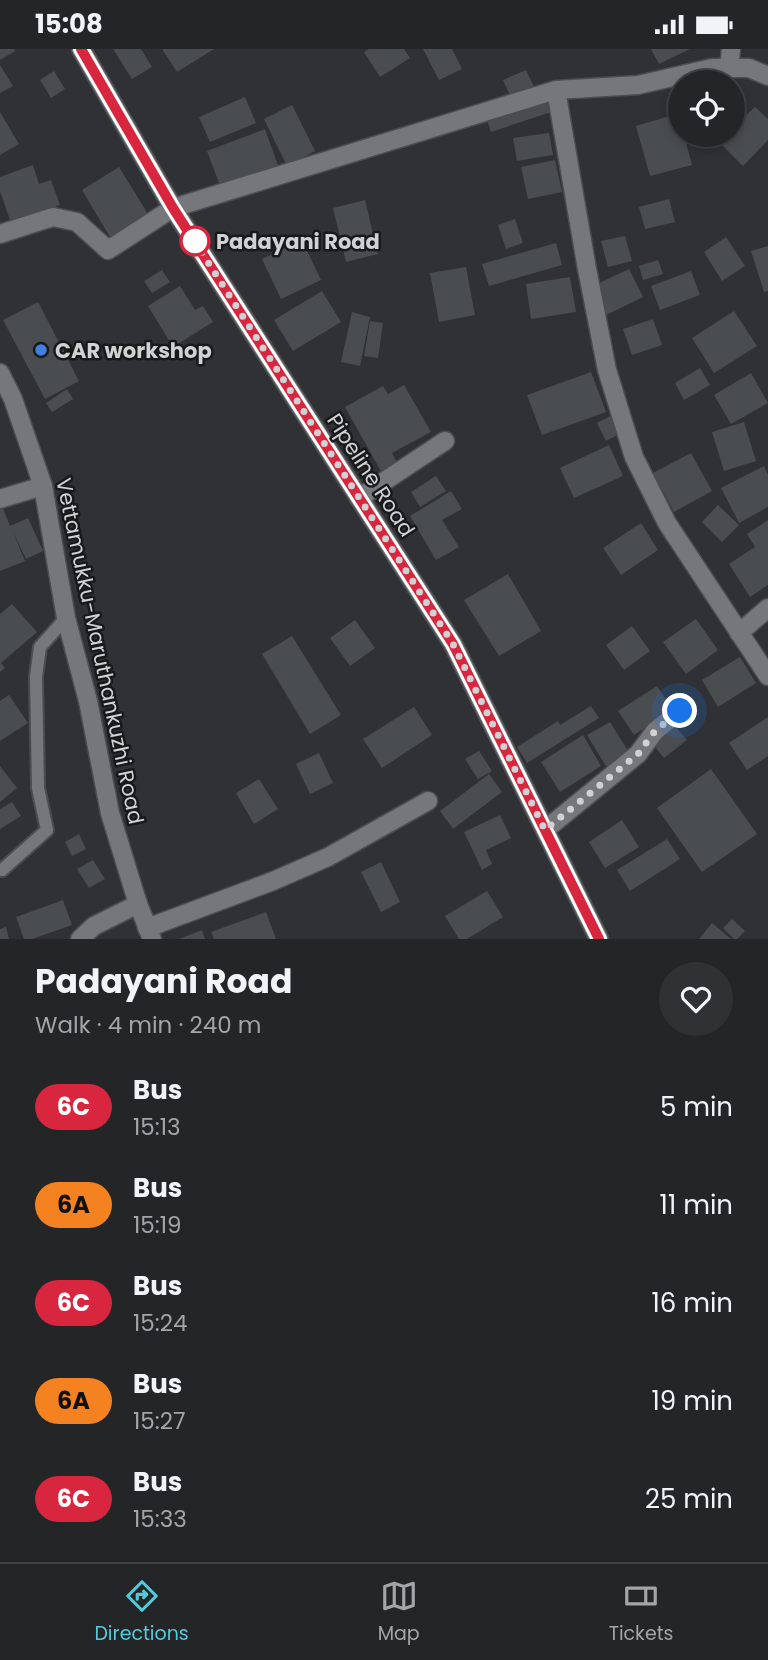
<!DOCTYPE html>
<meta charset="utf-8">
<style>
:root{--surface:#232527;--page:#2f3133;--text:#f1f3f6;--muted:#a3a5a7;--line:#404244;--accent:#53cbdb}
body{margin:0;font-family:Poppins,sans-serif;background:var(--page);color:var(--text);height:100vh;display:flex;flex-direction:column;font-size:26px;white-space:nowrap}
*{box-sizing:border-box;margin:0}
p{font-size:23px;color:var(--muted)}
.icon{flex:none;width:38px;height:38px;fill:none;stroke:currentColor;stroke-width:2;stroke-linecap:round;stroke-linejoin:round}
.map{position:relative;height:890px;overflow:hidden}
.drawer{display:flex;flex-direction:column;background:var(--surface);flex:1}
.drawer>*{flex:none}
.badge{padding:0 14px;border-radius:23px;font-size:24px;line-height:46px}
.controls{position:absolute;left:668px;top:21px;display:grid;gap:14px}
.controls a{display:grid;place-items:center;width:77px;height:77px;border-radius:50%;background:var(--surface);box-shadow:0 4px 10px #0003,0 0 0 2px var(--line);font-size:35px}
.you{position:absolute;width:35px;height:35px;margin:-18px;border:5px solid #fff;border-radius:50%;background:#1a73e8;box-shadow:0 0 0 10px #1a73e833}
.map>.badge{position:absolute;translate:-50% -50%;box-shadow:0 0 0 4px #fff}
.round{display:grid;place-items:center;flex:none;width:74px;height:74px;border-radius:37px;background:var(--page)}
.head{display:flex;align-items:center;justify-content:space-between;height:119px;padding:0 35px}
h1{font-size:33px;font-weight:700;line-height:52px}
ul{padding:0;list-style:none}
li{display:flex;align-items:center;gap:21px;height:98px;padding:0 35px}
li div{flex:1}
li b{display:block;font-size:26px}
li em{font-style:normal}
li .badge{min-width:77px;font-weight:700;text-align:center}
.status{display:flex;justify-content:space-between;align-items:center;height:49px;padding:0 35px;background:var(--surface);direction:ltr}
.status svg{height:19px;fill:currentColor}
.tab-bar{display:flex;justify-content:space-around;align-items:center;height:98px;border-top:2px solid var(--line);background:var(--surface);font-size:19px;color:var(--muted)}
.tab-bar a{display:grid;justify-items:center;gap:4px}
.tab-bar .selected{color:var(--accent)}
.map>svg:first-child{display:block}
.building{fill:#4a4d4f}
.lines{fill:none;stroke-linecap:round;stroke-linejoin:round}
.lane-casing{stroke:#4b4d4f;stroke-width:16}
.street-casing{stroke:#4b4d4f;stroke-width:21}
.secondary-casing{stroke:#4b4d4f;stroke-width:21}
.lane{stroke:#75777a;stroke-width:12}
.street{stroke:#75777a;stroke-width:18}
.secondary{stroke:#75777a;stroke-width:18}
.line-casing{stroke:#fff;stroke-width:16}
.line{stroke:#d7263d;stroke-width:10}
.walk{stroke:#d0d1d3;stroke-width:7;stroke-dasharray:0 12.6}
.stop-dot{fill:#fff;stroke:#d7263d;stroke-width:3.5}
.shop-dot{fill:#3f7fe0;stroke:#18191a;stroke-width:2.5}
.labels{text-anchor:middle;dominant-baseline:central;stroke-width:5;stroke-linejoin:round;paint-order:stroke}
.stop-label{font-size:21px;font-weight:bold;fill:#d0d1d3;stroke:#18191a;text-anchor:start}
.poi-label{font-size:21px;font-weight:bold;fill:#d0d1d3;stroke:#18191a;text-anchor:start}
.street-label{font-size:21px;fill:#d0d1d3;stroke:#18191a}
</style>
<div class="status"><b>15:08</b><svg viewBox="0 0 49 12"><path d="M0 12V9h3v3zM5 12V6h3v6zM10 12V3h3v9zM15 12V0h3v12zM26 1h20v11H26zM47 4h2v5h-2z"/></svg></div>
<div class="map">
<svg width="768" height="890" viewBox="0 0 768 890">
<rect width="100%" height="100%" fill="#2f3134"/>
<!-- building -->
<path class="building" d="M0 0H14L15 2 0 11Z
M113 0H141L152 18 132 30Z
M162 0H214L177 23Z
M369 0H404L410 9 380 28 364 3Z
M423 0H452L462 20 439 31Z
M651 0H690L659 15Z
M0 16 13 37 0 44Z
M526 21 536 42 513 53 503 31Z
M54 22 65 40 51 49 40 31Z
M245 48 256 74 210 93 199 68Z
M546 48 551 63 491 83 486 68Z
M292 56 315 102 287 117 264 70Z
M755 58 768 70V91L743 117 714 88 733 86V67L737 63 743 69Z
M0 63 19 95 0 106Z
M670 67 672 75 680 73 681 86H684L692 116 650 127 636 77Z
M265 80 280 122 222 142 207 102Z
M549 84 553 106 517 112 513 89Z
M555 111 562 143 528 150 521 118Z
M33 116 39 135 51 131 60 156 11 174 0 142V128Z
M119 118 148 165 110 188 82 141Z
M669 150 675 173 645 180 639 158Z
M365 151 378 205 346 213 333 159Z
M515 170 523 194 506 200 498 176Z
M625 187 632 212 608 218 601 192Z
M726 188 745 217 722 232 704 203Z
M302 191 321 231 281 250 262 210Z
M556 194 562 216 489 237 482 215Z
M768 197V242L764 243 751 202Z
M658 211 663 225 643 231 639 217Z
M466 218 475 266 439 273 430 224Z
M629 220 643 248 606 266 593 237Z
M162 221 170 233 152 244 144 232Z
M691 222 700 246 660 261 651 237Z
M570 228 576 263 531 270 526 235Z
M180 237 195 261 203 257 213 273 173 298 148 257Z
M322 242 341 273 293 302 274 271Z
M38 253 79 332 45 350 3 271Z
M734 262 757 297 714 324 692 289Z
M352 263 370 268 360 317 341 313Z
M653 270 662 296 632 306 623 280Z
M370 272 383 274 378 309 364 307Z
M700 319 710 336 684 351 675 334Z
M591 323 606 363 542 386 527 346Z
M751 324 768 354 731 375 714 346Z
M404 336 431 383 392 404 399 417 383 426 345 358 383 337 388 345Z
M67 340 73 350 52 363 46 354Z
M612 366 621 384 606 392 597 374Z
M744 373 756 412 724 422 712 383Z
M609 396 623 427 574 449 560 419Z
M691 404 712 442 674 463 653 424Z
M764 417 768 426V458L739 474 721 439Z
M436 427 446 442 420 458 411 443Z
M451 442 462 460 442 471 459 498 436 511 410 467Z
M0 452 10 477 28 469 43 502 26 510 13 483 25 512 0 522Z
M718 456 739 476 722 493 702 473Z
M768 471V536L750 548 729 515 755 498 747 485Z
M641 474 658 501 621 526 603 499Z
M508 525 541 582 499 607 464 551Z
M12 555 37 583 1 614 5 619 0 623V565Z
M696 570 718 601 686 625 663 593Z
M355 571 375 599 350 617 330 589Z
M632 577 650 602 624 621 606 596Z
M292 587 341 666 310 685 262 605Z
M740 608 756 634 718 658 702 631Z
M657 637 673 661 634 686 618 662Z
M9 646 28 674 0 692V652Z
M591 657 599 669 527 714 517 698 558 672 560 676Z
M414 658 432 686 382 719 363 690Z
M768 668V707L747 721 729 694Z
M610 673 630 705 607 719 587 686Z
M673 675 687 691 664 709 651 693Z
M583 686 601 717 560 743 541 713Z
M479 702 492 722 478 730 465 710Z
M319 704 333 734 310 745 296 715Z
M0 717 17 739 0 753Z
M711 720 757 785 702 823 657 759Z
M489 725 502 743 453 780 440 762Z
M259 730 278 760 254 775 236 744Z
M12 753 21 767 0 780V760Z
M500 766 511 789 486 801 492 815 482 821 464 783Z
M622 771 639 798 605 819 589 793Z
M79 785 86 800 72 807 65 793Z
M667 790 680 810 630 842 617 821Z
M93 811 105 830 89 839 77 820Z
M381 813 400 853 381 863 361 823Z
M487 842 503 868 467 890H459L445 867Z
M63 851 72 876 32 890H24L16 868Z
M266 863 276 890H214L211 883Z
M732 870 745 882 737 890H734L723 879Z
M712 874 731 890H699Z
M6 878 9 890H0V880Z
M202 881 205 890H179Z"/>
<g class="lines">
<defs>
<path id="lane" d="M2 821 47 781 38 739 36 628 40 598 66 569"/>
<path id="street" d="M729 20 731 0
M556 41 587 220 607 321 634 408 667 474 768 627
M0 185 53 168 77 173 108 201 173 159 556 41 638 36 712 19H749L768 27
M359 449 445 392
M0 450 43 437
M739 584 768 559
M545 781 638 705 655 682 680 662
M147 879 273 832 328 808 428 752
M80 890 94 877 138 855"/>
<path id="secondary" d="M81 0 173 159 453 595 599 890
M0 324 13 350 43 437 66 569 88 652 110 764 138 855 152 890"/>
</defs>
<!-- lane casing -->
<use href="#lane" class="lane-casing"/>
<!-- street casing -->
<use href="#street" class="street-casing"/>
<!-- secondary casing -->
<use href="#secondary" class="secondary-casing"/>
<!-- lane -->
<use href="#lane" class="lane"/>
<!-- street -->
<use href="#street" class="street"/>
<!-- secondary -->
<use href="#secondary" class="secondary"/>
</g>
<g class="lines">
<defs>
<path id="line" d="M81 0 173 159 453 595 599 890"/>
</defs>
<!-- line casing -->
<use href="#line" class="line-casing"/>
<!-- line -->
<use href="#line" class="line"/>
<!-- walk -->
<path class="walk" d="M195 192 188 182 453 595 545 781 638 705 655 682 680 662"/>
</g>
<!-- markers -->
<circle class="stop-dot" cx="195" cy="192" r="14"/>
<circle class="shop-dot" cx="41" cy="301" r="7"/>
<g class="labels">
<!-- stop labels -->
<g class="stop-label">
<text x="216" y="192">Padayani Road</text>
</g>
<!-- poi labels -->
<g class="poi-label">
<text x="55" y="301">CAR workshop</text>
</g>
<!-- street labels -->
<g class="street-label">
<text transform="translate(371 426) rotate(57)">Pipeline Road</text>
<text transform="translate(100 602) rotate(78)">Vettamukku-Maruthankuzhi Road</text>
</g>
</g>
</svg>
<div class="controls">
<a><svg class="icon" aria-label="locate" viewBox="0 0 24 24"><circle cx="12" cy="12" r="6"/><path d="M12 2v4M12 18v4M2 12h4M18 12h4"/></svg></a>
</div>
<div class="you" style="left:680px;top:662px"></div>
</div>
<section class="drawer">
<div class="head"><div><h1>Padayani Road</h1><p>Walk · 4 min · 240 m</p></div><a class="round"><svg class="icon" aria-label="heart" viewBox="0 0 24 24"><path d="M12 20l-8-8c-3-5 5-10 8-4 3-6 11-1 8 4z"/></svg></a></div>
<ul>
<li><span class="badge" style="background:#d7263d;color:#fff">6C</span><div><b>Bus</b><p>15:13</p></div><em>5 min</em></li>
<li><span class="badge" style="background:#f58220;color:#111">6A</span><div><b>Bus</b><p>15:19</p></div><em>11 min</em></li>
<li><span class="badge" style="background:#d7263d;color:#fff">6C</span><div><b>Bus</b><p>15:24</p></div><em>16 min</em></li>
<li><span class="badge" style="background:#f58220;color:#111">6A</span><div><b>Bus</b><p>15:27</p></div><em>19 min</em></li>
<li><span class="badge" style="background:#d7263d;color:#fff">6C</span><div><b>Bus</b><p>15:33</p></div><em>25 min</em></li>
</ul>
</section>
<nav class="tab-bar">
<a class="selected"><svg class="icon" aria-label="directions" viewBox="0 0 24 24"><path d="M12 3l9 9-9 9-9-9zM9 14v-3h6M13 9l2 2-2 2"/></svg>Directions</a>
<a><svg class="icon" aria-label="map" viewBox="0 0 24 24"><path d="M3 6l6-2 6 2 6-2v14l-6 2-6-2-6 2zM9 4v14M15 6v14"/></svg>Map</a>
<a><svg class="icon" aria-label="tickets" viewBox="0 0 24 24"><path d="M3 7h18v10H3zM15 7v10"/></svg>Tickets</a>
</nav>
